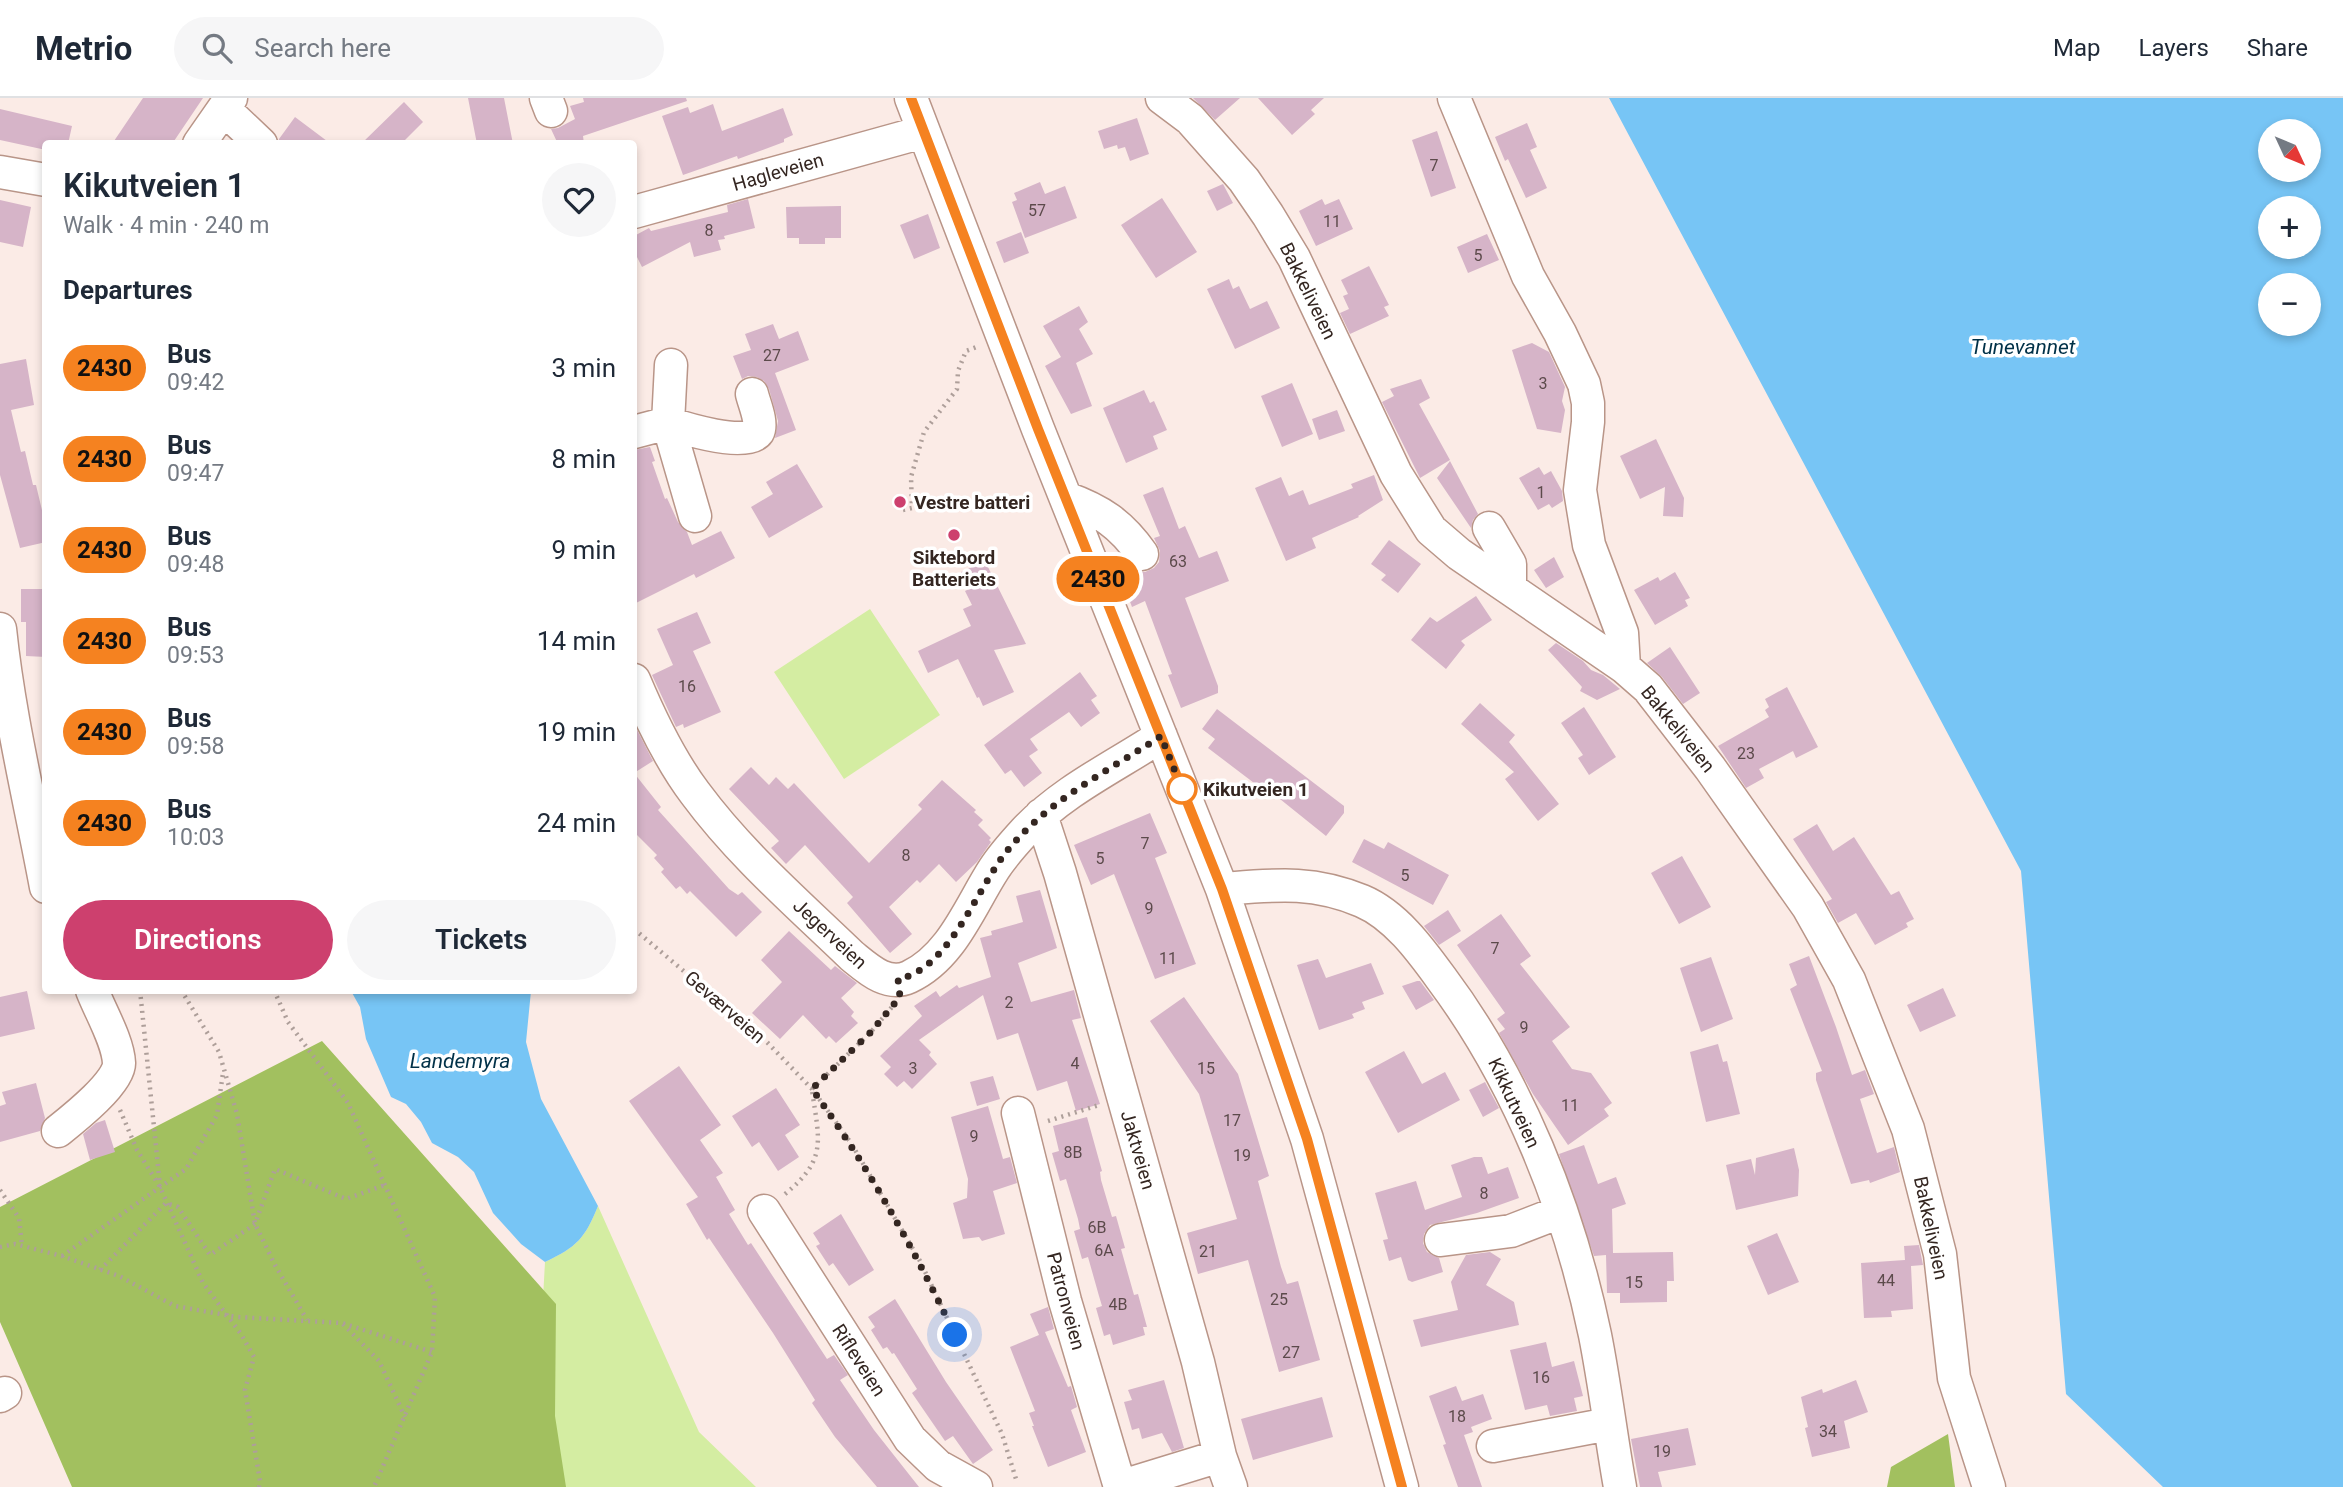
<!DOCTYPE html>
<meta charset="utf-8">
<style>
:root{--surface:#fff;--page:#f6f6f7;--text:#1f2937;--muted:#747a83;--line:#e0e1e3;--accent:#cd406e}
body{margin:0;font-family:Roboto,sans-serif;background:var(--page);color:var(--text);height:100vh;display:flex;flex-direction:column;font-size:26px;white-space:nowrap}
*{box-sizing:border-box;margin:0}
p{font-size:23px;color:var(--muted)}
.icon{flex:none;width:38px;height:38px;fill:none;stroke:currentColor;stroke-width:2;stroke-linecap:round;stroke-linejoin:round}
.map{position:relative;flex:1;overflow:hidden}
.sheet{position:absolute;left:42px;top:42px;width:595px;height:854px;display:flex;flex-direction:column;background:var(--surface);border-radius:7px;box-shadow:0 4px 10px #0003}
.sheet>*{flex:none}
.badge{padding:0 14px;border-radius:23px;font-size:24px;line-height:46px}
.needle{width:46px;rotate:134deg}
.controls{position:absolute;left:2258px;top:21px;display:grid;gap:14px}
.controls a{display:grid;place-items:center;width:63px;height:63px;border-radius:50%;background:var(--surface);box-shadow:0 4px 10px #0003;font-size:35px}
.you{position:absolute;width:35px;height:35px;margin:-18px;border:5px solid #fff;border-radius:50%;background:#1a73e8;box-shadow:0 0 0 10px #1a73e833}
.map>.badge{position:absolute;translate:-50% -50%;box-shadow:0 0 0 4px #fff}
h2{padding:0 21px;font-size:26px;line-height:63px}
.round{display:grid;place-items:center;flex:none;width:74px;height:74px;border-radius:37px;background:var(--page)}
.headline{display:flex;align-items:center;justify-content:space-between;height:119px;padding:0 21px}
h1{font-size:33px;font-weight:600;line-height:52px}
.cta{display:flex;gap:14px;margin-top:auto;padding:14px 21px}
.cta a{flex:1;height:80px;border-radius:42px;background:var(--accent);color:#fff;font-size:28px;font-weight:600;line-height:80px;text-align:center}
.cta a+a{background:var(--page);color:var(--text)}
ul{padding:0;list-style:none}
li{display:flex;align-items:center;gap:21px;height:91px;padding:0 21px}
li div{flex:1}
li b{display:block;font-size:26px}
li em{font-style:normal}
li .badge{min-width:77px;font-weight:700;text-align:center}
header{display:flex;align-items:center;gap:42px;box-sizing:border-box;height:98px;padding:0 35px;background:var(--surface);border-bottom:2px solid var(--line)}
header strong{font-size:33px}
nav{display:flex;gap:38px;margin-inline-start:auto;font-size:24px}
.search{width:490px;height:63px;background:var(--page);display:flex;align-items:center;gap:18px;box-sizing:border-box;padding:0 24px;border-radius:38px;color:var(--muted);font-size:26px}
.map>svg:first-child{display:block}
.green{fill:#d4eda2}
.forest{fill:#a2c05f}
.water{fill:#77c5f5;fill-rule:evenodd}
.building{fill:#d6b4c8}
.lines{fill:none;stroke-linecap:round;stroke-linejoin:round}
.minor-casing{stroke:#b99588;stroke-width:35}
.path{stroke:#ae9f9a;stroke-width:4.5;stroke-dasharray:2 5;stroke-linecap:butt}
.minor{stroke:#fff;stroke-width:32}
.line-casing{stroke:#fff;stroke-width:16}
.line{stroke:#f58220;stroke-width:10}
.walk{stroke:#342621;stroke-width:7;stroke-dasharray:0 12.6}
.poi-dot{fill:#cd406e;stroke:#fff;stroke-width:2.5}
.stop-dot{fill:#fff;stroke:#f58220;stroke-width:3.5}
.labels{text-anchor:middle;dominant-baseline:central;stroke-width:7;stroke-linejoin:round;paint-order:stroke}
.number-label{font-size:16px;fill:#5c4a4b}
.street-label{font-size:19px;fill:#342621;stroke:#fff}
.poi-label{font-size:19px;font-weight:bold;fill:#342621;stroke:#fff;text-anchor:start}
.stop-label{font-size:19px;font-weight:bold;fill:#342621;stroke:#fff;text-anchor:start}
.water-label{font-size:21px;font-style:italic;fill:#013148;stroke:#fff}
</style>
<header>
<strong>Metrio</strong>
<div class="search"><svg class="icon" aria-label="search" viewBox="0 0 24 24"><circle cx="10" cy="10" r="6"/><path d="M15 15l6 6"/></svg>Search here</div>
<nav><a>Map</a><a>Layers</a><a>Share</a></nav>
</header>
<div class="map">
<svg width="2343" height="1389" viewBox="0 0 2343 1389">
<rect width="100%" height="100%" fill="#fbebe6"/>
<!-- green -->
<path class="green" d="M870 511 940 617 844 681 774 574Z
M598 1108 699 1334 756 1389H550L534 1364 545 1164C577 1149 585 1140 598 1108Z"/>
<!-- forest -->
<path class="forest" d="M322 943 556 1206 555 1318 566 1389H72L0 1224V1109Z
M1948 1336 1955 1389H1887L1891 1369Z"/>
<!-- water -->
<path class="water" d="M1609 0H2343V1389H2163L2066 1296 2021 773ZM2270 33H2308V72H2270ZM2270 110H2308V149H2270ZM2270 187H2308V226H2270Z
M351 893H531L526 944 541 1001 598 1108C585 1140 577 1149 545 1164L521 1146 493 1115 474 1074 458 1059 432 1045 421 1024 406 1006 391 999 366 941 360 909Z"/>
<!-- building -->
<path class="building" d="M143 0H203L172 46H112Z
M468 0H504L513 46H477Z
M583 0H686L687 3 583 38 584 46H558L551 31 558 30 575 21 570 8 584 4Z
M1193 0H1240L1215 22Z
M1258 0H1324L1311 12 1315 16 1292 37Z
M404 4 423 24 401 46H361Z
M713 6 722 33 783 10 793 37 784 41V44L738 61 737 58 683 77 662 18 688 9 690 15Z
M0 11 72 28 68 46H46V52L0 42Z
M295 19 331 46H279V41Z
M1137 20 1149 56 1130 63 1125 49 1118 51 1117 47 1104 51 1098 33Z
M1527 25 1537 49 1530 52 1547 90 1526 100 1508 61 1505 63 1495 39Z
M1437 33 1456 90 1431 99 1412 42Z
M1040 84 1045 96 1065 88 1077 120 1025 140 1012 104 1017 102 1014 95Z
M1223 86 1233 105 1217 113 1207 93Z
M1162 100 1197 154 1156 180 1121 127Z
M748 101 755 130 724 138 725 141 718 142 721 152 694 159 690 144 642 169 634 153V138L649 130 651 133 728 114 727 107Z
M1322 101 1325 107 1339 101 1353 131 1316 148 1299 113Z
M0 102 31 109 23 149 0 144Z
M841 108V140H825V146H799V140H787L786 109Z
M928 116 940 150 914 161 900 127Z
M1021 134 1029 155 1004 165 996 144Z
M1487 136 1499 162 1468 175 1457 149Z
M1369 168 1389 207 1384 209 1389 218 1350 236 1340 215 1349 211 1343 198 1348 196 1341 182Z
M1229 181 1233 191 1239 188 1250 211 1267 203 1280 230 1235 251 1207 191Z
M1079 208 1088 224 1079 231 1093 256 1076 265 1092 308 1071 316 1045 268 1061 259 1043 228Z
M773 226 779 241 798 233 809 262 775 275 796 332 775 340 778 323 769 291 764 283 757 279 748 278 742 281 733 258 751 252 745 236Z
M1532 245 1549 254 1565 289 1562 303 1565 312 1561 335 1537 331 1512 252Z
M26 261 34 307 11 312 21 354 25 353 33 387H36L46 429V444L20 450 0 377V266Z
M1421 281 1430 300 1419 306 1450 362 1420 380 1382 304 1394 298 1390 291Z
M1292 285 1313 336 1282 349 1261 298Z
M1144 292 1150 305 1154 303 1167 332 1153 338 1158 351 1126 365 1103 310Z
M1337 312 1345 333 1319 342 1312 321Z
M1656 341 1684 400 1683 419 1663 418 1665 389 1640 401 1620 358Z
M650 349 655 363 652 364 665 401 667 400 678 424 687 434 692 447 721 433 735 460 696 480 694 476 634 506V352Z
M1450 363 1478 416 1473 422 1471 430 1437 380Z
M797 366 823 409 769 440 751 409 773 396 766 384Z
M1539 369 1544 377 1551 373 1562 393 1563 403 1552 410 1549 406 1538 412 1519 380Z
M1374 377 1383 402 1358 418 1359 419 1312 440 1316 450 1286 463 1255 390 1281 379 1289 398 1303 392 1309 407 1353 390 1351 386Z
M1163 389 1179 431 1185 428 1199 460 1217 453 1229 483 1185 500 1218 588V595L1181 610 1168 577 1172 576 1145 503 1132 509 1117 469 1126 465 1134 473 1145 474 1154 470 1159 464 1160 453 1154 440 1160 438 1143 397Z
M1389 442 1421 466 1398 495 1381 482 1386 477 1371 466Z
M1554 459 1564 479 1546 490 1534 472Z
M985 463 1026 546 994 552 1014 594 983 608 979 599 977 600 958 561 928 575 918 553 971 528 963 511 972 507 965 493 969 491 961 474Z
M1675 474 1690 500 1685 502 1688 508 1655 527 1634 492 1658 479 1660 483Z
M21 491H46V559L26 558V524H21Z
M1476 498 1492 522 1461 543 1465 547 1446 571 1411 542 1430 519 1437 524Z
M697 514 711 545 693 553 721 614 684 630 683 626 676 629 652 577 673 567 657 531Z
M1556 545 1583 563 1591 572 1603 577 1620 591 1597 602 1580 593 1582 589 1548 552Z
M1670 549 1700 595 1683 606 1662 579 1647 565Z
M1080 574 1097 598 1091 602 1100 615 1081 629 1069 614 1030 641 1038 652 1029 658 1042 675 1024 689 1011 672 1005 676 984 647Z
M1787 589 1818 649 1796 660 1793 653 1759 671 1764 680 1746 690 1718 648 1769 619 1765 612 1769 609 1765 601Z
M1480 605 1515 637 1509 644 1559 706 1538 723 1505 681 1514 674 1461 626Z
M1584 609 1616 659 1589 677 1578 660 1583 657 1561 625Z
M1217 611 1344 708V715L1326 738 1260 685 1258 688 1208 650 1215 641 1202 631Z
M634 626 653 663 634 675 661 709 658 712 729 791 738 797 742 794 762 814 736 839 690 793 687 796 680 788 676 791 661 774 664 771 654 760 657 757 634 734Z
M751 669 769 687 776 679 788 691 794 685 869 765 922 711 918 707 942 682 976 712 974 714 983 722 978 727 991 740 989 742 991 744 977 764 956 784 939 766 920 785 917 782 889 809 912 836 890 855 847 805 853 799 805 747 786 766 771 750 779 743 729 691Z
M1150 715 1167 755 1155 760 1196 866 1155 881 1114 776 1091 787 1074 747Z
M1817 726 1833 753 1854 739 1891 797 1899 793 1914 821 1906 825 1908 829 1875 847 1856 815 1838 825 1826 804 1832 801 1793 741Z
M1364 741 1384 751 1388 744 1449 777 1433 807 1352 764Z
M1682 758 1711 809 1679 826 1651 775Z
M1040 792 1057 850 1018 865 1031 904 1074 892 1081 920 1072 922 1100 1006 1076 1013 1067 983 1037 993 1018 935 997 942 983 897 919 942 931 954 929 957 937 966 912 991 904 983 897 989 884 976 891 969 880 958 922 918 914 908 936 893 940 899 957 887 959 890 991 879 980 840 992 837 991 833 1023 824 1016 798Z
M1448 812 1461 833 1439 847 1424 828Z
M1501 816 1531 858 1520 866 1570 929 1552 943 1572 971 1591 975 1612 1005 1604 1011 1609 1018 1568 1047 1533 996 1499 935 1505 931 1497 921 1505 915 1457 847Z
M789 833 831 872 835 868 857 885 841 900 854 914 851 918 858 925 836 945 829 938 826 941 803 917 780 941 752 915 782 884 761 862Z
M1809 858 1836 929 1852 977 1865 972 1874 996 1860 1001 1877 1055 1894 1049 1900 1074 1870 1085 1869 1082 1851 1086 1816 982V975L1822 973 1790 891 1797 887 1789 866Z
M1711 859 1733 921 1701 934 1680 870Z
M1318 861 1326 880 1371 865 1384 896 1362 904 1365 911 1352 916 1354 920 1319 932 1297 867Z
M1417 883H1420L1434 902 1416 912 1402 888Z
M1943 890 1956 918 1920 934 1907 907Z
M27 893 35 931 0 939V899Z
M1184 899 1238 976 1269 1078 1258 1083 1281 1169 1287 1186 1298 1183 1320 1262 1279 1274 1248 1162 1198 1176 1187 1135 1237 1121 1199 996 1150 923Z
M1718 946 1723 964 1727 963 1740 1016 1706 1024 1690 954Z
M1404 953 1422 986 1445 974 1460 1002 1398 1035 1365 974Z
M679 968 721 1027 700 1042 723 1075 716 1079 735 1112 729 1116 748 1147 751 1145 827 1261 834 1257 848 1277 840 1282 874 1332 919 1389H877L835 1339 812 1305 815 1302 773 1235 709 1140 707 1142 686 1106 698 1099 629 1003Z
M993 978 1000 1001 977 1008 970 984Z
M1485 984 1499 1010 1483 1019 1469 992Z
M36 985 45 1020 40 1033 0 1044V1008L6 1006 2 994Z
M776 990 800 1027 785 1037 799 1059 778 1073 759 1044 752 1049 732 1018Z
M988 1008 1003 1061 1010 1059 1017 1085 993 1093 1005 1136 982 1143 979 1139 963 1141 953 1105 967 1100 968 1081 951 1019Z
M1087 1019 1102 1073 1100 1074 1101 1082 1112 1119 1116 1118 1125 1150 1121 1151 1134 1197 1138 1196 1147 1229H1143L1145 1237 1113 1247 1110 1236 1104 1238 1096 1210 1102 1208 1099 1198 1088 1159 1082 1161 1074 1133 1080 1131 1078 1121 1066 1081 1060 1083 1052 1055 1059 1053 1053 1028Z
M105 1022 115 1054 90 1062 83 1036 96 1025Z
M1584 1047 1598 1086 1616 1079 1626 1106 1612 1111 1613 1155 1673 1154 1674 1183H1667V1204L1620 1205V1195H1607L1606 1157 1594 1158 1559 1056Z
M1794 1050 1799 1072 1798 1098 1736 1112 1726 1067 1751 1061 1755 1077 1756 1060Z
M1474 1059H1482L1488 1076 1508 1069 1519 1100 1477 1115 1430 1127 1424 1136 1423 1145 1427 1154 1439 1160 1443 1174 1412 1184 1408 1182 1401 1159 1389 1163 1383 1142 1388 1141 1375 1095 1416 1083 1425 1112 1462 1099 1451 1067Z
M841 1116 874 1172 849 1188 833 1165 829 1168 816 1148 820 1146 813 1135Z
M1777 1135 1799 1184 1768 1197 1747 1148Z
M1919 1147 1923 1167 1911 1168 1913 1211 1891 1213 1892 1219 1864 1220 1861 1165 1905 1162 1904 1148Z
M1490 1154 1501 1161 1486 1187 1514 1204 1519 1227 1421 1249 1413 1222 1458 1212 1451 1184 1466 1157Z
M895 1201 946 1284 993 1352 973 1366 953 1338 945 1343 912 1295 917 1291 894 1255 892 1256 887 1249 883 1251 871 1232 875 1229 868 1219Z
M1048 1209 1054 1231 1045 1234 1068 1289 1071 1288 1077 1309 1071 1312 1086 1354 1048 1369 1032 1328H1034L1029 1315 1035 1313 1010 1249 1039 1237 1030 1216Z
M1546 1244 1552 1269 1574 1263 1583 1298 1574 1300 1577 1313 1550 1318 1547 1307 1525 1312 1510 1252Z
M1164 1282 1184 1350 1172 1354 1162 1335 1142 1341 1139 1330 1132 1332 1124 1304 1132 1302 1128 1292Z
M1856 1282 1868 1314 1844 1323 1850 1350 1812 1359 1805 1330 1808 1329 1801 1299 1822 1291 1823 1295Z
M1456 1288 1462 1303 1483 1296 1492 1321 1471 1329 1473 1334 1464 1337 1482 1389H1458L1443 1347 1446 1346 1429 1298Z
M1322 1299 1333 1339 1253 1362 1241 1321Z
M1688 1330 1696 1367 1658 1374 1662 1389H1640L1631 1341Z"/>
<g class="lines">
<defs>
<path id="minor" d="M546 0 551 13
M911 0 1038 331 1222 791 1307 1041 1402 1389
M1162 0 1190 21 1244 82 1268 117 1294 160 1396 376 1431 432 1459 456 1624 569 1648 590 1710 670 1808 809 1849 882 1908 1031 1940 1156 1954 1280 1989 1389
M1454 0 1528 178 1560 235 1584 286 1588 305V324L1580 392 1589 447 1622 535 1624 569
M224 11 261 46
M199 46 231 0
M0 74 46 82
M634 114 923 34
M671 267 668 325 695 418
M668 325C683 330 747 350 758 334 763 325 754 305 752 296
M634 334 668 325
M1066 400C1100 412 1121 426 1142 456
M1489 430 1510 466V491
M0 531C9 618 30 703 46 789
M634 582C650 620 670 662 695 695 740 756 798 806 852 858 868 871 887 889 909 879 952 859 970 808 994 771 1003 757 1014 745 1025 733 1064 692 1114 669 1161 638
M1041 717 1060 775 1198 1264 1220 1358 1231 1389
M1222 791C1274 787 1312 782 1362 803 1395 817 1420 851 1441 880 1518 983 1569 1111 1595 1237 1605 1287 1611 1339 1620 1389
M1018 1015 1065 1203 1120 1389
M58 1033C73 1021 120 984 119 965 118 943 100 913 92 892
M764 1113 910 1341 938 1368 976 1389
M1441 1142 1511 1133 1560 1114
M0 1298 5 1295
M1493 1348 1609 1326
M1119 1389 1220 1358"/>
</defs>
<!-- minor casing -->
<use href="#minor" class="minor-casing"/>
<!-- path -->
<path class="path" d="M903 412 912 410 911 379 924 334 957 291 958 273 966 253 979 248
M634 831 763 940 812 991 851 1045 920 1163 1002 1336 1016 1381
M140 892 160 1088
M181 892 219 954 237 1016 255 1126 275 1167 307 1222
M274 892 288 924 348 1005 435 1199 432 1254 374 1389
M812 991 870 935 892 909
M120 1012 137 1052 160 1089 203 1185 241 1236 254 1259 245 1292 260 1383 259 1389
M1048 1023 1099 1007
M0 1092 19 1120 22 1148
M785 1096C828 1061 819 1042 812 992
M0 1149 15 1146 62 1158 119 1178 175 1208 237 1219 342 1225 432 1254
M62 1158 186 1071 217 1017 223 975
M100 1172 166 1105 178 1109 210 1157 255 1126 275 1071 346 1101 385 1087
M343 1226 379 1263 405 1319"/>
<!-- minor -->
<use href="#minor" class="minor"/>
</g>
<g class="lines">
<defs>
<path id="line" d="M911 0 1038 331 1222 791 1307 1041 1402 1389"/>
</defs>
<!-- line casing -->
<use href="#line" class="line-casing"/>
<!-- line -->
<use href="#line" class="line"/>
<!-- walk -->
<path class="walk" d="M955 1237C913 1149 869 1070 812 991L870 935 900 899 898 881C949 872 977 790 1007 753 1049 701 1107 674 1161 638L1182 691"/>
</g>
<!-- markers -->
<g class="poi-dot">
<circle cx="900" cy="404" r="7"/>
<circle cx="954" cy="437" r="7"/>
</g>
<circle class="stop-dot" cx="1182" cy="691" r="14"/>
<g class="labels">
<!-- number labels -->
<g class="number-label">
<text x="1434" y="67">7</text>
<text x="1037" y="112">57</text>
<text x="1332" y="123">11</text>
<text x="709" y="132">8</text>
<text x="1478" y="157">5</text>
<text x="772" y="257">27</text>
<text x="1543" y="285">3</text>
<text x="1541" y="394">1</text>
<text x="1178" y="463">63</text>
<text x="687" y="588">16</text>
<text x="1746" y="655">23</text>
<text x="1145" y="745">7</text>
<text x="906" y="757">8</text>
<text x="1100" y="760">5</text>
<text x="1405" y="777">5</text>
<text x="1149" y="810">9</text>
<text x="1495" y="850">7</text>
<text x="1168" y="860">11</text>
<text x="1009" y="904">2</text>
<text x="1524" y="929">9</text>
<text x="1075" y="965">4</text>
<text x="913" y="970">3</text>
<text x="1206" y="970">15</text>
<text x="1570" y="1007">11</text>
<text x="1232" y="1022">17</text>
<text x="974" y="1038">9</text>
<text x="1073" y="1054">8B</text>
<text x="1242" y="1057">19</text>
<text x="1484" y="1095">8</text>
<text x="1097" y="1129">6B</text>
<text x="1104" y="1152">6A</text>
<text x="1208" y="1153">21</text>
<text x="1886" y="1182">44</text>
<text x="1634" y="1184">15</text>
<text x="1279" y="1201">25</text>
<text x="1118" y="1206">4B</text>
<text x="1291" y="1254">27</text>
<text x="1541" y="1279">16</text>
<text x="1457" y="1318">18</text>
<text x="1828" y="1333">34</text>
<text x="1662" y="1353">19</text>
</g>
<!-- street labels -->
<g class="street-label">
<text transform="translate(778 74) rotate(-16)">Hagleveien</text>
<text transform="translate(1308 193) rotate(64)">Bakkeliveien</text>
<text transform="translate(1678 631) rotate(51)">Bakkeliveien</text>
<text transform="translate(830 836) rotate(43)">Jegerveien</text>
<text transform="translate(725 909) rotate(41)">Geværveien</text>
<text transform="translate(1514 1005) rotate(65)">Kikkutveien</text>
<text transform="translate(1138 1052) rotate(74)">Jaktveien</text>
<text transform="translate(1931 1130) rotate(78)">Bakkeliveien</text>
<text transform="translate(1066 1203) rotate(75)">Patronveien</text>
<text transform="translate(859 1262) rotate(57)">Rifleveien</text>
</g>
<!-- poi labels -->
<g class="poi-label">
<text x="914" y="404">Vestre batteri</text>
<text x="954" y="459" text-anchor="middle">Siktebord<tspan x="954" dy="22">Batteriets</tspan></text>
</g>
<!-- stop labels -->
<g class="stop-label">
<text x="1203" y="691">Kikutveien 1</text>
</g>
<!-- water labels -->
<g class="water-label">
<text x="2023" y="249">Tunevannet</text>
<text x="460" y="963">Landemyra</text>
</g>
</g>
</svg>
<div class="controls">
<a><svg class="needle" viewBox="-14 -14 28 28"><path d="M0-13l5 13h-10z" fill="#e53935"/><path d="M0 13l5-13h-10z" fill="#747a83"/></svg></a>
<a>+</a>
<a>−</a>
</div>
<div class="you" style="left:955px;top:1237px"></div>
<b class="badge" style="left:1098px;top:481px;background:#f58220;color:#111">2430</b>
<section class="sheet">
<div class="headline"><div><h1>Kikutveien 1</h1><p>Walk · 4 min · 240 m</p></div><a class="round"><svg class="icon" aria-label="heart" viewBox="0 0 24 24"><path d="M12 20l-8-8c-3-5 5-10 8-4 3-6 11-1 8 4z"/></svg></a></div>
<h2>Departures</h2>
<ul>
<li><span class="badge" style="background:#f58220;color:#111">2430</span><div><b>Bus</b><p>09:42</p></div><em>3 min</em></li>
<li><span class="badge" style="background:#f58220;color:#111">2430</span><div><b>Bus</b><p>09:47</p></div><em>8 min</em></li>
<li><span class="badge" style="background:#f58220;color:#111">2430</span><div><b>Bus</b><p>09:48</p></div><em>9 min</em></li>
<li><span class="badge" style="background:#f58220;color:#111">2430</span><div><b>Bus</b><p>09:53</p></div><em>14 min</em></li>
<li><span class="badge" style="background:#f58220;color:#111">2430</span><div><b>Bus</b><p>09:58</p></div><em>19 min</em></li>
<li><span class="badge" style="background:#f58220;color:#111">2430</span><div><b>Bus</b><p>10:03</p></div><em>24 min</em></li>
</ul>
<div class="cta"><a>Directions</a><a>Tickets</a></div>
</section>
</div>
